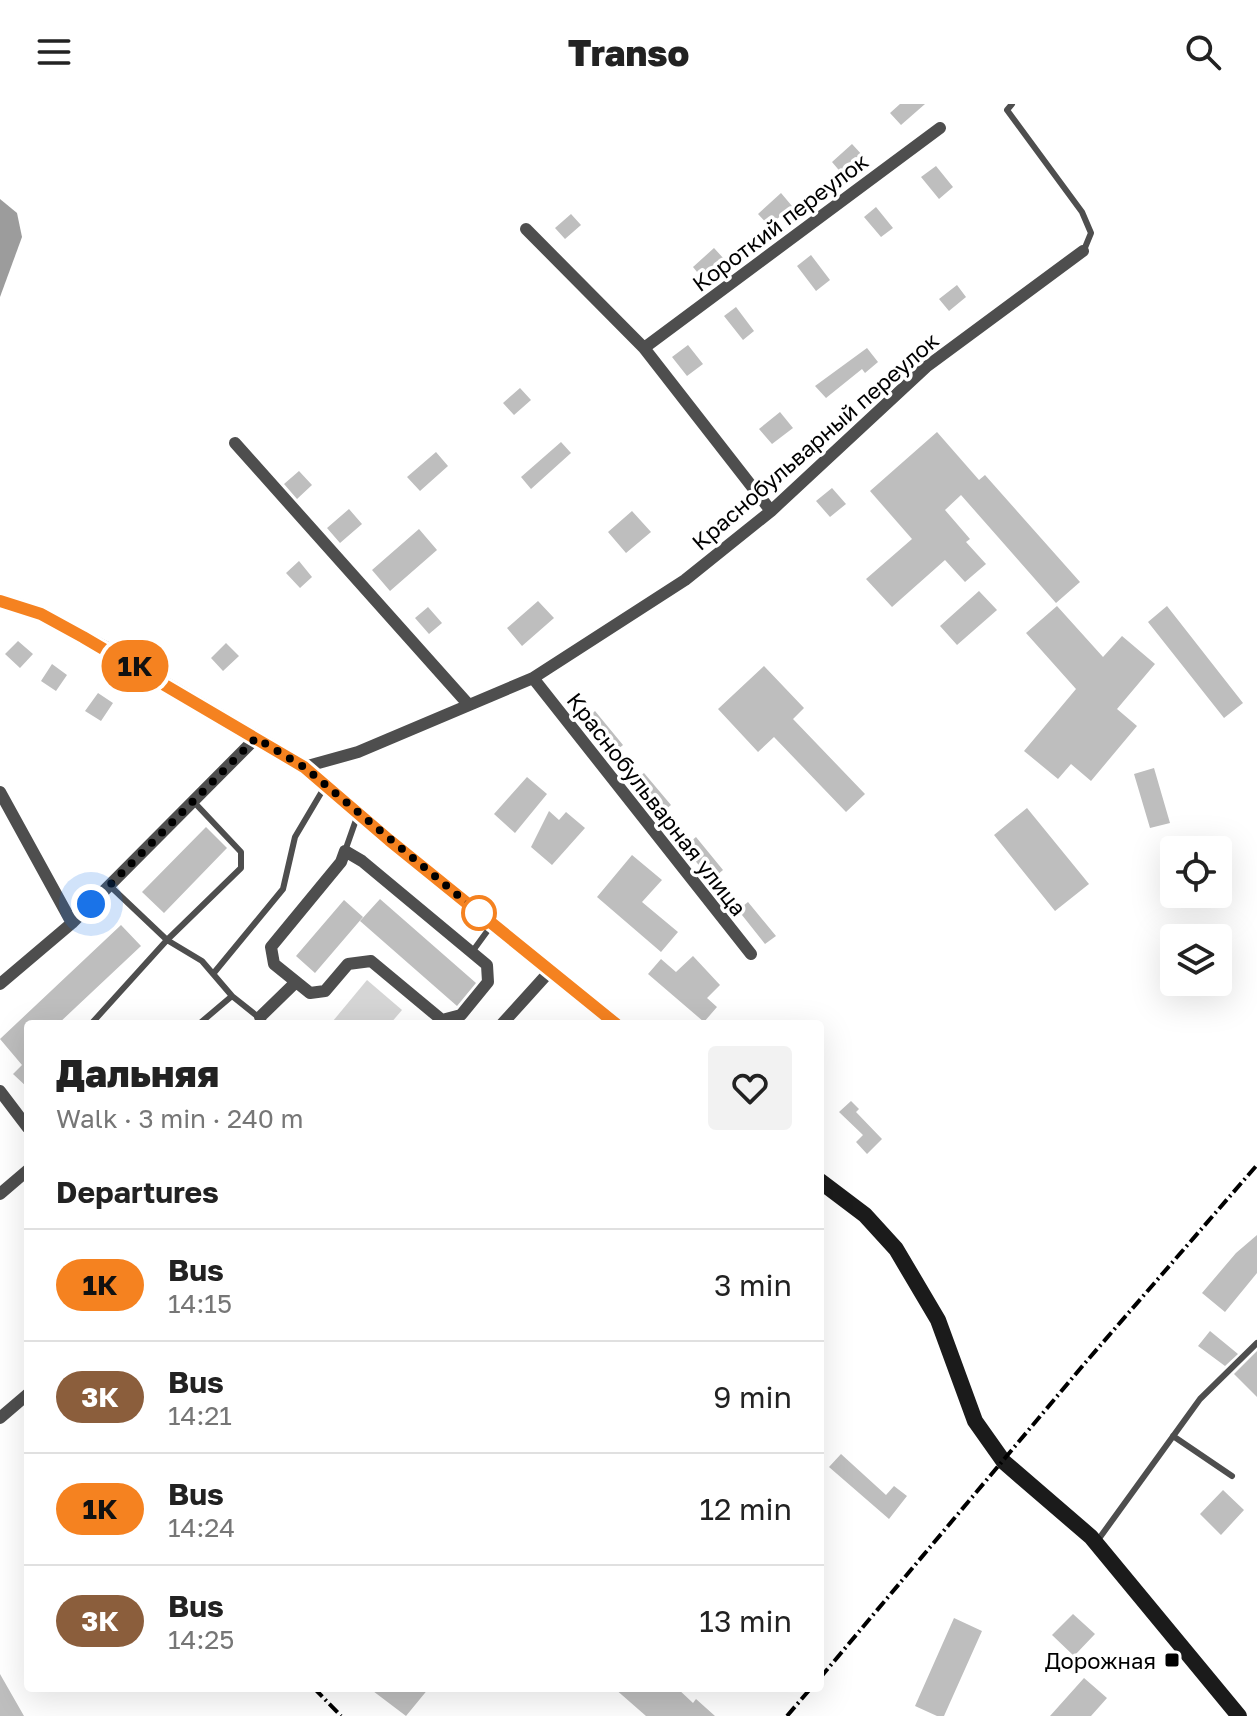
<!DOCTYPE html>
<meta charset="utf-8">
<style>
:root{--surface:#fff;--page:#f2f2f2;--text:#222;--muted:#767676;--line:#e0e0e0}
body{margin:0;font-family:"Golos Text",sans-serif;background:var(--page);color:var(--text);height:100vh;display:flex;flex-direction:column;font-size:30px;white-space:nowrap}
*{box-sizing:border-box;margin:0}
p{font-size:26px;color:var(--muted)}
.icon{flex:none;width:44px;height:44px;fill:none;stroke:currentColor;stroke-width:2;stroke-linecap:round;stroke-linejoin:round}
.map{position:relative;flex:1;overflow:hidden}
.details{position:absolute;left:24px;top:916px;width:800px;height:672px;display:flex;flex-direction:column;background:var(--surface);border-radius:8px;box-shadow:0 8px 32px #0002}
.details>*{flex:none}
.badge{padding:0 16px;border-radius:26px;font-size:28px;line-height:52px}
.controls{position:absolute;left:1160px;top:732px;display:grid;gap:16px}
.controls a{display:grid;place-items:center;width:72px;height:72px;border-radius:8px;background:var(--surface);box-shadow:0 8px 32px #0002;font-size:40px}
.you{position:absolute;width:40px;height:40px;margin:-20px;border:6px solid #fff;border-radius:50%;background:#1a73e8;box-shadow:0 0 0 12px #1a73e833}
.map>.badge{position:absolute;translate:-50% -50%;box-shadow:0 0 0 4px #fff}
h2{padding:0 32px;font-size:30px;line-height:72px}
.round{display:grid;place-items:center;flex:none;width:84px;height:84px;border-radius:8px;background:var(--page)}
.headline{display:flex;align-items:center;justify-content:space-between;height:136px;padding:0 32px}
h1{font-size:38px;font-weight:800;line-height:60px}
ul{padding:0;list-style:none}
li{display:flex;align-items:center;gap:24px;height:112px;padding:0 32px;border-top:2px solid var(--line)}
li div{flex:1}
li b{display:block;font-size:30px}
li em{font-style:normal}
li .badge{min-width:88px;font-weight:700;text-align:center}
header{display:flex;justify-content:space-between;align-items:center;height:104px;padding:0 32px;background:var(--surface);font-size:36px;font-weight:800}
.map>svg:first-child{display:block}
.green{fill:#d5d5d5}
.water{fill:#9c9c9c}
.building{fill:#bebebe}
.lines{fill:none;stroke-linecap:round;stroke-linejoin:round}
.lane{stroke:#4e4e4e;stroke-width:6}
.street{stroke:#4e4e4e;stroke-width:12}
.secondary{stroke:#1b1b1b;stroke-width:16}
.rail{stroke:#000;stroke-width:4;stroke-dasharray:12 4 2 4;stroke-linecap:butt}
.line-casing{stroke:#fff;stroke-width:18}
.line{stroke:#f58220;stroke-width:12}
.walk{stroke:#000;stroke-width:8;stroke-dasharray:0 14.4}
.stop-dot{fill:#fff;stroke:#f58220;stroke-width:4}
.poi-dot{fill:#000;stroke:#fff;stroke-width:3}
.labels{text-anchor:middle;dominant-baseline:central;stroke-width:7;stroke-linejoin:round;paint-order:stroke}
.street-label{font-size:22px;fill:#000;stroke:#fff}
.poi-label{font-size:22px;fill:#000;stroke:#fff;text-anchor:end}
</style>
<header><svg class="icon" aria-label="menu" viewBox="0 0 24 24"><path d="M4 6h16M4 12h16M4 18h16"/></svg>Transo<svg class="icon" aria-label="search" viewBox="0 0 24 24"><circle cx="10" cy="10" r="6"/><path d="M15 15l6 6"/></svg></header>
<div class="map">
<svg width="1257" height="1612" viewBox="0 0 1257 1612">
<rect width="100%" height="100%" fill="#fff"/>
<!-- green -->
<path class="green" d="M367 876 402 906 390 920H337L333 917Z"/>
<!-- water -->
<path class="water" d="M0 95 17 109 22 133 0 193Z"/>
<!-- building -->
<path class="building" d="M900 0H925L901 21 890 9Z
M852 40 864 53 843 71 832 58Z
M936 62 953 83 939 95 921 73Z
M781 89 792 102 769 122 758 110Z
M876 103 893 124 881 133 864 113Z
M571 110 581 121 565 135 555 124Z
M714 144 724 155 702 174 693 163Z
M811 151 830 176 816 187 797 162Z
M957 181 966 193 949 207 939 195Z
M736 203 754 227 743 236 724 212Z
M688 241 703 260 687 272 672 253Z
M867 244 878 258 865 269 862 265 826 294 815 282Z
M520 284 531 296 514 311 503 299Z
M780 308 793 324 772 340 759 325Z
M937 328 979 376 985 371 1080 478 1056 499 961 391 945 406 970 435 966 438 986 460 965 478 945 456 892 503 866 475 912 435 870 387Z
M561 338 571 349 531 385 521 373Z
M436 348 448 362 420 387 407 373Z
M299 367 312 381 297 395 284 380Z
M832 384 846 400 830 413 816 397Z
M349 405 362 420 340 439 327 424Z
M632 407 651 428 626 449 608 428Z
M419 425 437 446 390 487 372 466Z
M299 457 312 473 300 484 286 469Z
M979 487 997 506 957 541 940 522Z
M538 497 554 514 522 542 507 524Z
M1057 502 1103 553 1122 532 1155 560 1117 605 1137 622 1091 677 1071 660 1058 675 1024 647 1076 585 1026 529Z
M1167 502 1243 599 1224 614 1148 518Z
M428 503 442 519 429 530 415 514Z
M18 537 33 550 20 564 5 550Z
M226 539 239 552 223 567 211 554Z
M52 560 67 571 56 587 41 577Z
M764 562 804 604 793 615 865 690 846 708 774 633 758 648 718 605Z
M98 589 113 599 101 617 85 607Z
M595 607 623 641 611 651 583 618Z
M1154 664 1170 719 1150 724 1134 670Z
M644 669 671 701 659 711 632 678Z
M527 673 547 690 515 729 494 710Z
M1027 704 1089 780 1055 807 994 731Z
M549 707 559 716 566 708 585 724 552 761 531 743Z
M206 723 227 744 164 809 142 788Z
M696 733 723 766 711 776 684 743Z
M632 751 662 776 642 798 678 828 661 848 597 793Z
M380 795 476 879 457 902 360 817Z
M344 796 363 813 315 869 296 852Z
M748 798 776 832 765 840 738 806Z
M121 821 141 842 58 920H28V984L13 970 22 961 0 935Z
M693 852 720 881 707 894 717 903 704 918 648 870 661 855 676 868Z
M851 997 859 1005 856 1008 882 1035 867 1050 856 1038 863 1031 839 1008Z
M1257 1131V1169L1225 1208 1202 1189 1236 1149Z
M1210 1227 1238 1250 1225 1262 1198 1242Z
M1257 1247V1293L1234 1270Z
M841 1350 886 1391 894 1382 907 1392 889 1415 829 1363Z
M1223 1386 1244 1406 1221 1431 1200 1410Z
M1073 1510 1095 1530 1074 1552 1052 1531Z
M954 1514 982 1527 944 1612H937L915 1602Z
M0 1570 24 1612H0Z
M1084 1574 1107 1594 1091 1612H1050Z
M369 1584H429L406 1612Z
M614 1584H677L693 1599 696 1595 715 1612H646Z"/>
<g class="lines">
<!-- lane -->
<path class="lane" d="M1012 0 1007 6 1082 108 1091 129 1084 146
M345 747 357 713
M109 781 167 836 202 857 232 892 267 920
M472 848 491 822
M213 870 283 785 295 733 324 684
M91 920 167 836 241 764V748L193 697
M199 920 232 892
M1173 1332 1232 1372
M1098 1436 1200 1295 1257 1239"/>
<!-- street -->
<path class="street" d="M526 125 644 244 771 407
M644 244 940 24
M235 339 468 600
M533 574 751 850
M304 663 358 648 533 574 685 476 771 407 926 263 1083 147
M0 688 72 819
M345 747 362 757 487 861 488 878 461 911 442 916 371 857 348 860 325 887 310 889 274 860 271 843 341 758Z
M0 880 72 819 256 634
M260 913 296 878
M502 920 550 867
M0 987 28 1024
M0 1090 28 1066
M0 1314 28 1290"/>
<!-- secondary -->
<path class="secondary" d="M0 497 41 510 103 544 304 663 389 736 616 920
M820 1077 865 1111 896 1145 938 1216 975 1317 1004 1358 1091 1433 1239 1612"/>
<!-- rail -->
<path class="rail" d="M820 1574 1085 1259 1257 1061
M314 1584 341 1612
M787 1612 811 1584"/>
</g>
<g class="lines">
<defs>
<path id="line" d="M0 497 41 510 83 533 304 663 389 736 616 920"/>
</defs>
<!-- line casing -->
<use href="#line" class="line-casing"/>
<!-- line -->
<use href="#line" class="line"/>
<!-- walk -->
<path class="walk" d="M91 800 256 634 304 663 479 809"/>
</g>
<!-- markers -->
<circle class="stop-dot" cx="479" cy="809" r="16"/>
<rect class="poi-dot" x="1164" y="1548" width="16" height="16" rx="4"/>
<g class="labels">
<!-- street labels -->
<g class="street-label">
<text transform="translate(780 118) rotate(-37)">Короткий переулок</text>
<text transform="translate(815 337) rotate(-41)">Краснобульварный переулок</text>
<text transform="translate(657 700) rotate(52)">Краснобульварная улица</text>
</g>
<!-- poi labels -->
<g class="poi-label">
<text x="1156" y="1556">Дорожная</text>
</g>
</g>
</svg>
<div class="controls">
<a><svg class="icon" aria-label="locate" viewBox="0 0 24 24"><circle cx="12" cy="12" r="6"/><path d="M12 2v4M12 18v4M2 12h4M18 12h4"/></svg></a>
<a><svg class="icon" aria-label="layers" viewBox="0 0 24 24"><path d="M12 4l9 5-9 5-9-5zM3 14l9 5 9-5"/></svg></a>
</div>
<div class="you" style="left:91px;top:800px"></div>
<b class="badge" style="left:135px;top:562px;background:#f58220;color:#111">1К</b>
<section class="details">
<div class="headline"><div><h1>Дальняя</h1><p>Walk · 3 min · 240 m</p></div><a class="round"><svg class="icon" aria-label="heart" viewBox="0 0 24 24"><path d="M12 20l-8-8c-3-5 5-10 8-4 3-6 11-1 8 4z"/></svg></a></div>
<h2>Departures</h2>
<ul>
<li><span class="badge" style="background:#f58220;color:#111">1К</span><div><b>Bus</b><p>14:15</p></div><em>3 min</em></li>
<li><span class="badge" style="background:#8b5e3c;color:#fff">3К</span><div><b>Bus</b><p>14:21</p></div><em>9 min</em></li>
<li><span class="badge" style="background:#f58220;color:#111">1К</span><div><b>Bus</b><p>14:24</p></div><em>12 min</em></li>
<li><span class="badge" style="background:#8b5e3c;color:#fff">3К</span><div><b>Bus</b><p>14:25</p></div><em>13 min</em></li>
</ul>
</section>
</div>
